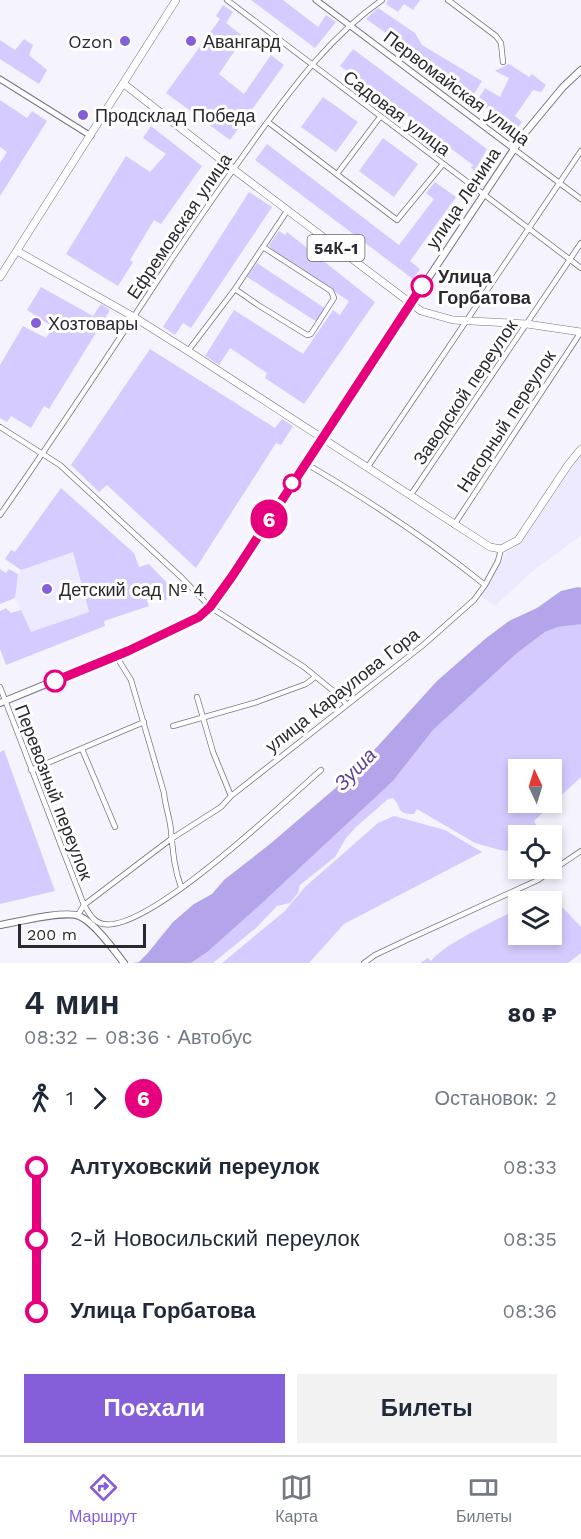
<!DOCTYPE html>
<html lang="ru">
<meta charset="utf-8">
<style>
:root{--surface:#fff;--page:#f2f2f3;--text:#1f2937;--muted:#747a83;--line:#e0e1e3;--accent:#855fda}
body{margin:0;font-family:"Work Sans",sans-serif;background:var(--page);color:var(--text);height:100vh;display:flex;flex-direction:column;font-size:22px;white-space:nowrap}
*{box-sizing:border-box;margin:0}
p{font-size:20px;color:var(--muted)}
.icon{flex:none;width:33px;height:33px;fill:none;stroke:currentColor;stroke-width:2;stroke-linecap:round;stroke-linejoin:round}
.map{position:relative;height:963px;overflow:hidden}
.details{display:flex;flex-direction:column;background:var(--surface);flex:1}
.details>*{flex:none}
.badge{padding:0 12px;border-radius:20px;font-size:21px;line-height:39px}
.needle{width:39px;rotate:356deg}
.controls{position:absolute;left:508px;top:759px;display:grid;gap:12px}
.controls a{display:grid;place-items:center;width:54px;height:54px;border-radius:0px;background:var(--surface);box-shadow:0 3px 9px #0003;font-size:30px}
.scale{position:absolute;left:18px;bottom:15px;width:128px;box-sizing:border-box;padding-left:6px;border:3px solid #2a292e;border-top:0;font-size:16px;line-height:21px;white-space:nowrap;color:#2a292e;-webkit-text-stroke:4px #fff;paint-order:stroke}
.map>.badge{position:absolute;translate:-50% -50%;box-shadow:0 0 0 3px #fff}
.legs{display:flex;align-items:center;gap:9px;height:66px;padding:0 24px;font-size:20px}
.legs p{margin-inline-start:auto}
.overview{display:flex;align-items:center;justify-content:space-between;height:102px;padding:0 24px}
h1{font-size:33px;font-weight:600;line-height:45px}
.primary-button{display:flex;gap:12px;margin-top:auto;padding:12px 24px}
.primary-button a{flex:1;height:69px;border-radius:0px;background:var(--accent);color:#fff;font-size:24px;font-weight:600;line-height:69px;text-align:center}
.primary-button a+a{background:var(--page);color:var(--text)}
ul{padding:0 24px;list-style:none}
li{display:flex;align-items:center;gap:21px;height:72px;font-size:22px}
li i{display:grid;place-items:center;width:9px;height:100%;margin:0 8px;background:currentColor}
li i::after{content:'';width:15px;height:15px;margin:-8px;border:4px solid;border-radius:50%;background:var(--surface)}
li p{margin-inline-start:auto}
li:first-child i{background:linear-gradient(#0000 50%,currentColor 0)}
li:last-child i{background:linear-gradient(currentColor 50%,#0000 0)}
.tabs{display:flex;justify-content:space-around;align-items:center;height:84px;border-top:2px solid var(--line);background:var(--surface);font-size:16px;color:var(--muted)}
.tabs a{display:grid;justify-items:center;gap:3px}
.tabs .active{color:var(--accent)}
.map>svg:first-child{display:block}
.built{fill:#ede9fe}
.green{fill:#d6cbff;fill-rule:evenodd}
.water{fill:#b4a4ea}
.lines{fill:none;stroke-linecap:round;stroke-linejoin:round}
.minor-casing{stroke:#767480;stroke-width:6}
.tertiary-casing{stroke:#767480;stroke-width:7}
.secondary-casing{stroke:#767480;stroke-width:8}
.primary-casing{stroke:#767480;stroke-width:8}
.minor{stroke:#fff;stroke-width:4.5}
.tertiary{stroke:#fff;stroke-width:5}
.secondary{stroke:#fff;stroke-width:6}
.primary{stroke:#fff;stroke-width:7}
.line-1-casing{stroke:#fff;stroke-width:14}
.line-1{stroke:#e6007e;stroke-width:9}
.poi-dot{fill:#855fda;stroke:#fff;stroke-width:2}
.stop-1-dot{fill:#fff;stroke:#e6007e;stroke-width:3}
.labels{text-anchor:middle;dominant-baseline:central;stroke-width:6;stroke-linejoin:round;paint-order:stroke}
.shield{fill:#fff;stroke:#6a696d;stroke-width:1.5}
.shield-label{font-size:16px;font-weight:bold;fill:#2a292e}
.poi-label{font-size:18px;fill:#2a292e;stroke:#fff;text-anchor:start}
.street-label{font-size:18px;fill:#2a292e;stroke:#fff}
.stop-label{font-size:18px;font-weight:bold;fill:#2a292e;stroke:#fff;text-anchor:start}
.water-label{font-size:20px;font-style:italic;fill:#5d4497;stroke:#fff}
</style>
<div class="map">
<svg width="581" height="963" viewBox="0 0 581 963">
<rect width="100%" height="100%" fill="#f5f3fe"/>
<!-- built -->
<path class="built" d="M581 454V535L530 573 495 606 480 596 507 552 517 546 526 536Z
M73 552 89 612 31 632 14 596 18 574 21 570Z"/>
<!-- green -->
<path class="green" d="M251 0H283L318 27 326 15 336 22 315 48Z
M388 0H420L413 10 404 4 398 12 386 4Z
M223 5 233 12 226 23 244 37 219 74 244 94 271 55 284 65 230 140 166 93 220 19 216 16Z
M378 8 415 33 422 45 482 81 474 94 469 91 461 101 455 97 461 88 453 79 366 19Z
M24 39 33 45 29 55 47 70 39 84 0 59V40L15 50Z
M353 49 487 149 481 160 490 167 484 177 471 168 473 165 340 66Z
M509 64 529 77 532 74 546 85 541 92 533 90 515 116 522 122 516 130 477 101 485 88 500 97 509 78 495 71Z
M323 97 358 122 336 152 301 127Z
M0 100 27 118 32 111 47 121 0 196V163L7 152 0 147Z
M151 126 202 166 161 224 154 220 130 260 133 262 118 286 66 254 126 156 150 172 166 154 143 138Z
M383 138 418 164 394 197 359 171Z
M267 144 399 245 434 199 426 193 435 182 456 197 410 261 420 269 413 279 255 160Z
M249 192 272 207 191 328 183 323 175 335 163 327Z
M279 231 285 235 287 232 375 302 304 404 265 378 267 373 230 348 219 365 205 356 234 310 303 354 333 310 340 315 349 301 274 253 269 245Z
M257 263 326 309 317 322 247 277Z
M41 287 93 316 101 304 110 310 49 409 44 406 31 428 11 416 7 422 0 418V365L23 326 46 338 53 327 27 310Z
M150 349 275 428 282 419 293 426 281 445 276 443 196 568 107 485 99 492 71 465Z
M61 488 134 553 139 567 149 564 168 584 172 597 161 602 158 596 147 600 149 606 104 621 105 626 6 665 0 649V611L6 608 11 613 21 610 31 632 89 612 73 552 21 570 5 559 11 550 15 552Z
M0 569 6 573 9 569 18 574 15 598 0 604Z
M577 624H581V777L534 821 542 835 519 836V852L500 850 475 843 417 809 414 814C395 814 403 808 393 798L388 799 356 827 346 838 335 857 300 885 298 893 290 903 277 906 256 928 213 963H191L260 905 393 781 433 730 516 654 545 632 558 627ZM519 770H552V802H519Z
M4 750 55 891 0 904V752Z
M394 816 445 830 482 852 344 924 309 963H222L285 911 305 887 378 823Z
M552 896 581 927V953L568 963H420L428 958 431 961C445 943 497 920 519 908V934H552V902L532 901 540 898Z"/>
<!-- water -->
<path class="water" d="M578 587 581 588V624L558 627 545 632 516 654 433 730 393 781 260 905 207 952 191 963H133L139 962 147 954 173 922 194 904 212 894 224 880 270 844 345 780 350 772 377 747 437 681 485 639 509 621 537 608 561 591Z"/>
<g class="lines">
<defs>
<path id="minor" d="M227 0 581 268
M448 0 496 36 501 43 503 62
M268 122 397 220 443 164
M514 149 581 199
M337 174 380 117
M235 289 258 305 307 335 311 334 334 298 331 291 263 247
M188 351 235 289 287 211
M0 427 60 465 182 578 210 607 304 667 337 694 347 705
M305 463C368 500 428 539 485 585
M367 468 581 151
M410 496 581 243
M0 515C58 432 114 347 169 263 199 218 229 175 260 132 297 82 331 36 382 0
M454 525 581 332
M116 656 131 680 164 793C165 806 170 818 171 831 173 851 174 868 181 887
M0 687 84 905C89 913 93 922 103 924 148 933 284 802 321 770
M197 697 213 752 231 796
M173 726 257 702 306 684 315 677
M82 749 115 827
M31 770 144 722
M78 915 84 905 171 839 221 807 231 796 422 646 474 600 485 585 498 561 501 549
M364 963 375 955 411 938 538 880 581 851"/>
<path id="tertiary" d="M316 0 514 149
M0 79 91 136"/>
<path id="secondary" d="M0 703 139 646 187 623 210 607 524 134 563 87 581 70
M0 925C17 922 65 910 79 916 94 922 114 950 124 963"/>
<path id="primary" d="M124 84 233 169 421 311 453 320 527 324 581 332
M17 251 134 317 188 351 490 547 501 549 518 540 568 465 581 449
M0 277 176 0"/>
</defs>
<!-- minor casing -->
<use href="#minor" class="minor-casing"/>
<!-- tertiary casing -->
<use href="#tertiary" class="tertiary-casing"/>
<!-- secondary casing -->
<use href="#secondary" class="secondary-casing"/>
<!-- primary casing -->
<use href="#primary" class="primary-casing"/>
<!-- minor -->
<use href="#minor" class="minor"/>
<!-- tertiary -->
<use href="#tertiary" class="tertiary"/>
<!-- secondary -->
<use href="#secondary" class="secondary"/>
<!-- primary -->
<use href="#primary" class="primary"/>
</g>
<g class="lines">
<defs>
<path id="line-1" d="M55 681 128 651 199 617 210 607 233 575 422 286"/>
</defs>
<!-- line-1 casing -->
<use href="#line-1" class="line-1-casing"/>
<!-- line-1 -->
<use href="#line-1" class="line-1"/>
</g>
<!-- markers -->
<g class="poi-dot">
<circle cx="125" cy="41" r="6"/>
<circle cx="191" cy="41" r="6"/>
<circle cx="83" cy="115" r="6"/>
<circle cx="36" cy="323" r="6"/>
<circle cx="47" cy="589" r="6"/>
</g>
<g class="stop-1-dot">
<circle cx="422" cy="286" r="10"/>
<circle cx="292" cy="483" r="8"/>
<circle cx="55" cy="681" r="10"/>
</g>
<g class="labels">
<!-- shield labels -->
<rect class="shield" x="307.5" y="235" width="57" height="26" rx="4.5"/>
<g class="shield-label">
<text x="336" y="248">54К-1</text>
</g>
<!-- poi labels -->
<g class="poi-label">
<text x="113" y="41" text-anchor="end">Ozon</text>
<text x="203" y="41">Авангард</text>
<text x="95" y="115">Продсклад Победа</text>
<text x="48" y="323">Хозтовары</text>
<text x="59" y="589">Детский сад № 4</text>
</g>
<!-- street labels -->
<g class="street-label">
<text transform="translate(457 88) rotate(37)">Первомайская улица</text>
<text transform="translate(397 113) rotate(37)">Садовая улица</text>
<text transform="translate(463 198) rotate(-56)">улица Ленина</text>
<text transform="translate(179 226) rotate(-56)">Ефремовская улица</text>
<text transform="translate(465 392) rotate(-56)">Заводской переулок</text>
<text transform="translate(506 421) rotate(-57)">Нагорный переулок</text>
<text transform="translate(342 690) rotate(-38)">улица Караулова Гора</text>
<text transform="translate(54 792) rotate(69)">Перевозный переулок</text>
</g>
<!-- stop labels -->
<g class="stop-label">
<text x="438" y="276">Улица<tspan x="438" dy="21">Горбатова</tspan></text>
</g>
<!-- water labels -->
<g class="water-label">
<text transform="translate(355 769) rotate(-46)">Зуша</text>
</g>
</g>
</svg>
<div class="controls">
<a><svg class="needle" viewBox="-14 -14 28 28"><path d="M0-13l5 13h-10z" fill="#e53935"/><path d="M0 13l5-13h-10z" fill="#747a83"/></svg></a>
<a><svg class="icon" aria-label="locate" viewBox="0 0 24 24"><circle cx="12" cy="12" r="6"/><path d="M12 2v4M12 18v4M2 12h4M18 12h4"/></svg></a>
<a><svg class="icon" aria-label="layers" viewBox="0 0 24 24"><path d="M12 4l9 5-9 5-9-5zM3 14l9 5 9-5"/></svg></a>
</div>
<div class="scale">200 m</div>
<b class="badge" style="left:269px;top:519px;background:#e6007e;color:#fff">6</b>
</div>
<section class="details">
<div class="overview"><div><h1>4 мин</h1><p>08:32 – 08:36 · Автобус</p></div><b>80 ₽</b></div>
<div class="legs"><svg class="icon" aria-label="walk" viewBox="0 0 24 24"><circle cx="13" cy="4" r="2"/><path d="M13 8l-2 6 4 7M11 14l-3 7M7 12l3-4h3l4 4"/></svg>1<svg class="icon" aria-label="forward" viewBox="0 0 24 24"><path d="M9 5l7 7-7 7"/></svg><b class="badge" style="background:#e6007e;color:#fff">6</b><p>Остановок: 2</p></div>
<ul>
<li><i style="color:#e6007e"></i><b>Алтуховский переулок</b><p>08:33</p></li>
<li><i style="color:#e6007e"></i><span>2-й Новосильский переулок</span><p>08:35</p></li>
<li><i style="color:#e6007e"></i><b>Улица Горбатова</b><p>08:36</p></li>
</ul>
<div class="primary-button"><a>Поехали</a><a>Билеты</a></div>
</section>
<nav class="tabs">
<a class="active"><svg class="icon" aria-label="directions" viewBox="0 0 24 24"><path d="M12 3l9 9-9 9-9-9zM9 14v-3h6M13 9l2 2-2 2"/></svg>Маршрут</a>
<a><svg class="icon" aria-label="map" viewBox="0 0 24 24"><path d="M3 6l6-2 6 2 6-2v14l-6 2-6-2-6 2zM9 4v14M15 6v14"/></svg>Карта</a>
<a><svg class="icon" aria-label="tickets" viewBox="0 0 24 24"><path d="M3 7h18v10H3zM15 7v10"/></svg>Билеты</a>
</nav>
